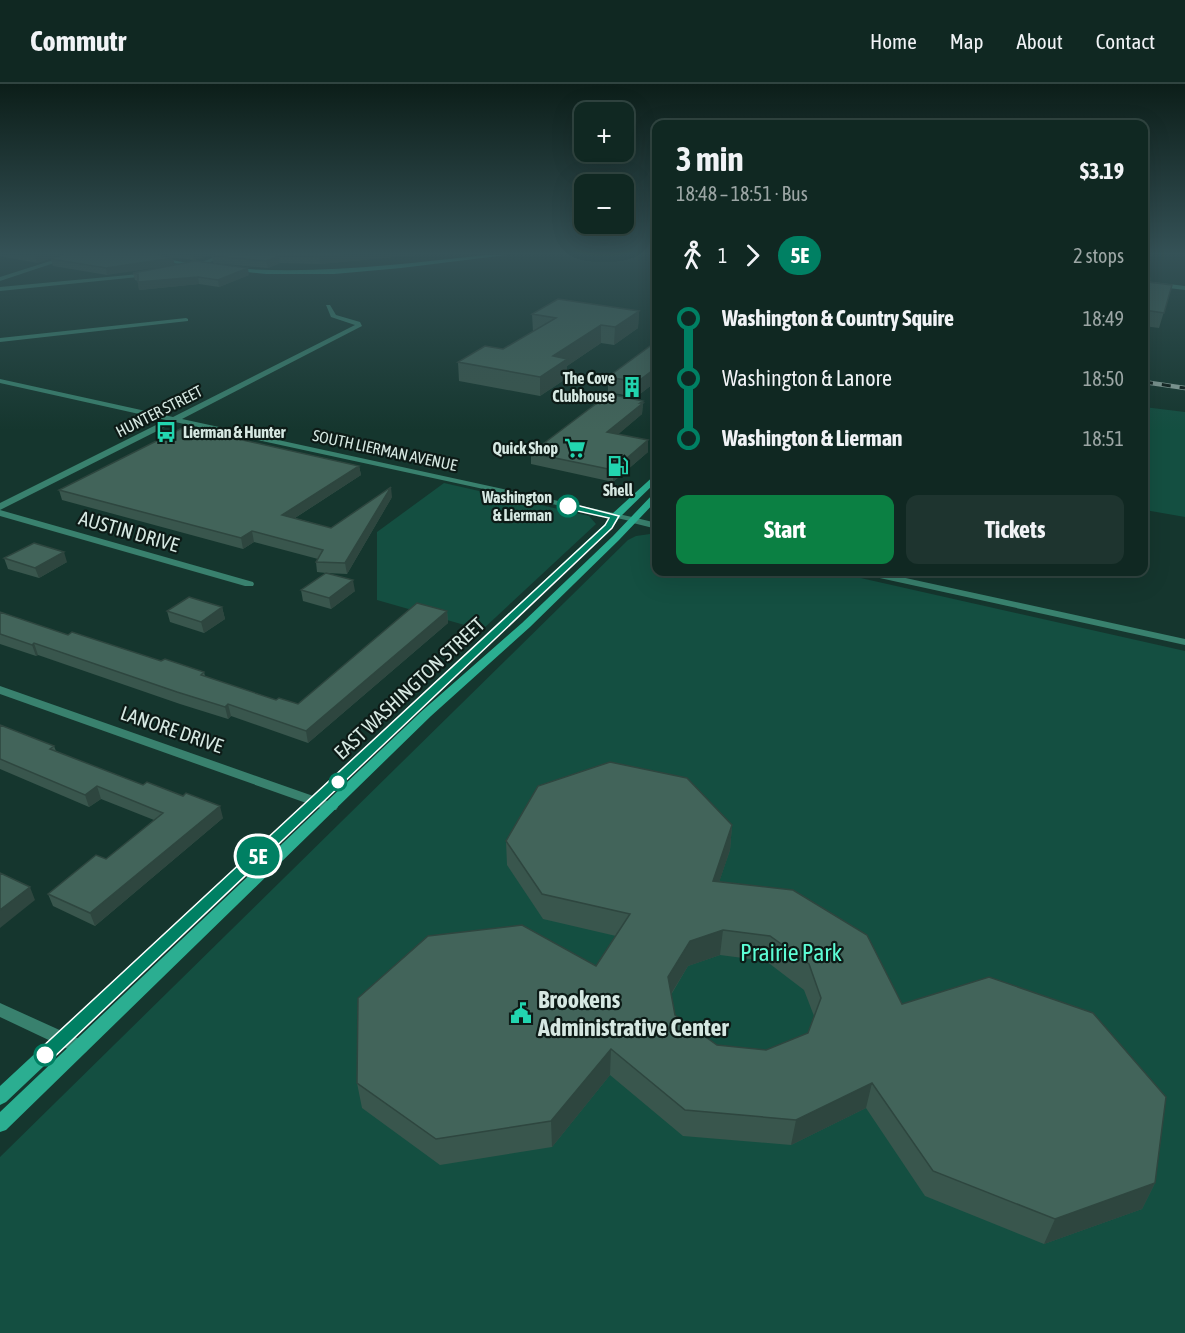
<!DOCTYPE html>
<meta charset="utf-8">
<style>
:root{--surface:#102822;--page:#1e342f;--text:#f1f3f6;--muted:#9ca6a5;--line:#304440;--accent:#0b8043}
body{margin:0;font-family:"Asap Condensed",sans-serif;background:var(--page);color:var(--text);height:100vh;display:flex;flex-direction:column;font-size:22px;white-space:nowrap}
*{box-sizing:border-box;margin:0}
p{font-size:20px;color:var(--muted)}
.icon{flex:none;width:33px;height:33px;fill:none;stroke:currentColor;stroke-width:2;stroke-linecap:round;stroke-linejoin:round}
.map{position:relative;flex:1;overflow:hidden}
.details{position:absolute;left:652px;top:36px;width:496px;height:456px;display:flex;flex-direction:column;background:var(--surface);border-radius:12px;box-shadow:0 6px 24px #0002,0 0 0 2px var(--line)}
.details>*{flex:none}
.badge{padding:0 12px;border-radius:20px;font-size:21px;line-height:39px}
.buttons{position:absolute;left:574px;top:18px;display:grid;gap:12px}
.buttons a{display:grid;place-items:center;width:60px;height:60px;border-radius:12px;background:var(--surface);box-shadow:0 6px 24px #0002,0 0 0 2px var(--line);font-size:30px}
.map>.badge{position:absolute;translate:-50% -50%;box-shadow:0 0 0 3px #fff}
.legs{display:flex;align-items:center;gap:9px;height:66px;padding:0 24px;font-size:20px}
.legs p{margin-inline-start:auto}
.head{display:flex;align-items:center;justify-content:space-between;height:102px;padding:0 24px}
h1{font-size:33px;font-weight:700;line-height:45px}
.action{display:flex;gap:12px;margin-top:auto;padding:12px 24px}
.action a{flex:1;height:69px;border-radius:12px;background:var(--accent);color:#fff;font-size:24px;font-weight:700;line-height:69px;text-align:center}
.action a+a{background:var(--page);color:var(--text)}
ul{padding:0 24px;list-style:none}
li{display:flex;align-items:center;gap:21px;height:60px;font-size:22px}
li i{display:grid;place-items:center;width:9px;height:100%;margin:0 8px;background:currentColor}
li i::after{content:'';width:15px;height:15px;margin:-8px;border:4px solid;border-radius:50%;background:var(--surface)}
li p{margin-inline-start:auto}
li:first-child i{background:linear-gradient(#0000 50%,currentColor 0)}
li:last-child i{background:linear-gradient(currentColor 50%,#0000 0)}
header{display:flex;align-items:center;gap:36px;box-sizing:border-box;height:84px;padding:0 30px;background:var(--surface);border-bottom:2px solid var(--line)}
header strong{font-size:28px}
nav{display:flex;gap:33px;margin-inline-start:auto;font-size:21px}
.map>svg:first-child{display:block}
.green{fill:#144f41}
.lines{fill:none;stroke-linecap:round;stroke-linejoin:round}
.minor{fill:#39816e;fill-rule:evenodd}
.tertiary{fill:#39816e;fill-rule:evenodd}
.secondary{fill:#2bae91;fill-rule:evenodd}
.rail-casing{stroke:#8da59e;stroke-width:4.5}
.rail{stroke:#0d1b17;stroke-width:3;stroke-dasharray:9;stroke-linecap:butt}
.wall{fill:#39564d;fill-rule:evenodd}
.shaded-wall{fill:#2e463f}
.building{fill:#42645a;stroke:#2e463f;stroke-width:1.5;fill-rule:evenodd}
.line-1{fill:#008063;stroke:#fff;stroke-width:1.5}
.stop-1-dot{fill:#fff;stroke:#008063;stroke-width:3}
.labels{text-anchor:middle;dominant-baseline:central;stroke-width:4.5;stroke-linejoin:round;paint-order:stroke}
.far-poi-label{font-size:16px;font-weight:bold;fill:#d6e8e2;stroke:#0d1b17;text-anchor:end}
.far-street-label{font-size:16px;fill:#d6e8e2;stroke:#0d1b17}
.far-stop-label{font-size:16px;font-weight:bold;fill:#d6e8e2;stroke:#0d1b17;text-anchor:end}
.street-label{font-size:20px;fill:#d6e8e2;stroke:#0d1b17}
.near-park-label{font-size:24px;fill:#5dfcd5;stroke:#0d1b17}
.near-poi-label{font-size:24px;font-weight:bold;fill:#d6e8e2;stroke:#0d1b17;text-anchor:start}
</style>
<header>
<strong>Commutr</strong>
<nav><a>Home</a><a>Map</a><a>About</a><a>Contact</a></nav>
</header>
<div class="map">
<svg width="1185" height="1249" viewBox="0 0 1185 1249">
<rect width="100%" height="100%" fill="#15362e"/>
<!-- green -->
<path class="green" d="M1144 323 1185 328V433L1145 426Z
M444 399 589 432 596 440 482 546 377 516V448Z
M657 449V488H834L1185 567V1249H0V1073L628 456 636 452Z"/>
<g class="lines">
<!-- minor -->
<path class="minor" d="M69 171H78L0 197V193Z
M220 171H229L194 184 189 183Z
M150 189 148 192 0 207V203Z
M1144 197 1185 202V206L1144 201Z
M326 221H330L336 231 360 238 362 242 182 335 632 433 635 434V438L175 338 0 426V419L166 336 0 299V295L173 333 355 241 331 233Z
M186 234 188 235V237L0 258V254Z
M0 426 253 498 254 500 253 502H245L0 432Z
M0 602 336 720 338 723 336 726H326L0 610Z
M0 919 86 958 88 963 86 968 80 970 74 968 0 933Z"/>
<!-- tertiary -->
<path class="tertiary" d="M632 433 657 439V445L629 438V434Z
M861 488H878L1185 555V561L866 491Z"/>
<!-- secondary -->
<path class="secondary" d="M133 171H146L203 182 200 184Z
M486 171H506L401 184 334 190H266L229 186 232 184C318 191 401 180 486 171Z
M657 389V397L619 434 612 444 6 1018 0 1021V1002L605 440 612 430Z
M657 408V416L619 456 530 543 431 632 6 1046 0 1048V1028L423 626 522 539 613 452 654 409Z"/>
<defs>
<path id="rail" d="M1144 298 1185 304"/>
</defs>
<!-- rail casing -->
<use href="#rail" class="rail-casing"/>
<!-- rail -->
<use href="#rail" class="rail"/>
</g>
<!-- wall -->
<path class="wall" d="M0 171H61L37 179 0 172Z
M63 171H211L194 176 169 173 107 191 53 182 51 175Z
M215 171H415L320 180 280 179 268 184 213 179 212 172Z
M133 189 249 191 219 203 199 200 139 206 138 197 135 196Z
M1144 193 1149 198 1172 201 1159 244 1144 242Z
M639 227 638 244 614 261 601 259 567 282V294L540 312 459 297 458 278 503 265 533 248 532 230Z
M657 257V297L636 313 608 308V293Z
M643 317 642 330 618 350 648 368 613 398 531 380V369Z
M359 382 361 391 295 434 331 444 392 413 347 490 326 489 355 507 331 525 303 517 301 506 326 489 317 488 316 478 318 475 254 458 243 465 62 416 59 406Z
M4 474 67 478 39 494 8 485Z
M222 523 225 535 204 549 170 538 167 527Z
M447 527 448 539 308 659 231 632 228 635 180 620 38 571 36 572 0 560V528L68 551 161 577 204 588 205 592 276 616 298 620Z
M0 641 54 662 56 667 223 734 95 842 53 822 48 810 106 775 154 736 101 715 89 723 0 685Z
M732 741 730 766 719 798 902 920 1155 1099 1142 1125 1044 1160 925 1112 866 1024 791 1061 683 1052 610 991 552 1063 440 1081 362 1024 357 999 596 882 616 852 543 835 507 781 506 757ZM720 871 766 877 804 906 814 932 808 949 766 966 717 961 675 931 671 911 688 882Z"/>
<!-- shaded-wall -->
<path class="shaded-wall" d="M38 171H61L37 179 35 172Z
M193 171H211L194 176Z
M341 171H415L320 180 319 173Z
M279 172 280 179 268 184 266 177Z
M173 174 175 181 107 191 106 184Z
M248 184 249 191 219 203 218 196Z
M198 193 199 200 139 206 138 198Z
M639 227 638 244 614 261 615 243Z
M601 241V259L567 282V294L540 312V293L553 272Z
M657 283V297L636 313 637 298Z
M643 317 642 330 607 360V348Z
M648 356V368L613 398V386Z
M359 382 361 391 284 441 282 431Z
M391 403 392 413 347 490 345 479Z
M252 447 254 458 243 465 241 454Z
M64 468 67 478 39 494 35 484Z
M353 496 355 507 331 525 329 514Z
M222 523 225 535 204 549 201 538Z
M447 527 448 539 308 659 306 647Z
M34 559 38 571 36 572 32 561Z
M228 620 231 632 228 635 225 623Z
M97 702 101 715 89 723 85 711Z
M220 722 223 734 95 842 90 829Z
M732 741 730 766 711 822 713 797Z
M30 803 35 816 0 844V826Z
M723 846 720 871 688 882 666 918 668 893 690 857Z
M611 965 610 991 552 1063 551 1037Z
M872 999 866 1024 791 1061 796 1036Z
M1155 1099 1142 1125 1044 1160 1055 1135Z"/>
<!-- building -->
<path class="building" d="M63 171H158L173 174 106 184 51 175Z
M215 171H341L319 173 279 172 266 177 212 172Z
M195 177 248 184 218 196 198 193 138 198V190L133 189Z
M1144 193 1150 194 1149 198 1172 201 1164 229 1144 226Z
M558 215 639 227 615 243 601 241 553 272 567 275 540 293 458 278 485 262 503 265 556 234 532 230Z
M657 257V283L637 298 608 293Z
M609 310 643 317 640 319H643L607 348 648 356 613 386 531 369Z
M184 343 359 382 282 431 331 444 391 403 345 479 316 478 323 466 252 447 241 454 59 406Z
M34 459 64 468 35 484 4 474Z
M326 489 353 496 329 514 301 506Z
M189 513 222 523 201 538 167 527Z
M417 519 447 527 306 647 228 620 225 623 177 608 34 559 32 561 0 550V528L68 551 72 548 161 577 165 575 204 588 201 591 276 616 279 614 298 620Z
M0 641 54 662 50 665 143 701 147 698 183 712 186 709 220 722 90 829 48 810 96 771 106 775 163 729 97 702 85 711 0 675Z
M610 678 687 694 732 741 713 797 793 806 867 851 902 920 989 893 1093 929 1166 1013 1155 1099 1055 1135 933 1087 872 999 796 1036 685 1026 611 965 551 1037 436 1055 357 999 358 914 428 852 522 841 596 882 630 830 542 810 506 757 538 702ZM723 846 770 852 809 880 821 914 808 949 766 966 717 961 675 931 668 893 690 857Z
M0 789 30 803 0 826Z"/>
<!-- sky -->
<linearGradient id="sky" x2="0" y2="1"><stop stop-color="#0c1e19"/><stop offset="0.49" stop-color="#355257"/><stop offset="1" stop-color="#355257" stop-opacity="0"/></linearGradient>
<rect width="1185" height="346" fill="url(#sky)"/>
<!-- line-1 -->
<path class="line-1" d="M568 419 619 432 612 444 51 976 45 978 39 976 37 971 39 966 605 441 609 434 564 424V420Z"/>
<!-- icons -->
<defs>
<symbol id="building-bare" viewBox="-9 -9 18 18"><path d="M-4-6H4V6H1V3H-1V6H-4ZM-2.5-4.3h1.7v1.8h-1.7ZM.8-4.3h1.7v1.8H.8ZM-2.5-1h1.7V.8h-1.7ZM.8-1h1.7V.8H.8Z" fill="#22d5af" stroke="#0d1b17" stroke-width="2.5" paint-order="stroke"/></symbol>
<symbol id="bus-bare" viewBox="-9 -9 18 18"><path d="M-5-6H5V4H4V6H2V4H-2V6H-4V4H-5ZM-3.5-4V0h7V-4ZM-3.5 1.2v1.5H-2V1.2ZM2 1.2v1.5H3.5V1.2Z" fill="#22d5af" stroke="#0d1b17" stroke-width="2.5" paint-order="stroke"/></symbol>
<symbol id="supermarket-bare" viewBox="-9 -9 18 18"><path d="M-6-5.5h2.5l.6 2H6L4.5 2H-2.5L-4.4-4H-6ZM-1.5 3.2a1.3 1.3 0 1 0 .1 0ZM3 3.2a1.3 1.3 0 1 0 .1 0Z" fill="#22d5af" stroke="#0d1b17" stroke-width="2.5" paint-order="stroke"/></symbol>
<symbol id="fuel-bare" viewBox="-9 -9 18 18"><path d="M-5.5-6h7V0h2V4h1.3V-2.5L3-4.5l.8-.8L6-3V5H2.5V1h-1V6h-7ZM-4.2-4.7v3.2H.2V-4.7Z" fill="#22d5af" stroke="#0d1b17" stroke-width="2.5" paint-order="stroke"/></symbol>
<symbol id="civic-bare" viewBox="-9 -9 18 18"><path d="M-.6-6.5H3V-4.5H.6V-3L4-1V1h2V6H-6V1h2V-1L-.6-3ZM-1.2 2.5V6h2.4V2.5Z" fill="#22d5af" stroke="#0d1b17" stroke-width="2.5" paint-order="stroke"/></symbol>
</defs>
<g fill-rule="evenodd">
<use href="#building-bare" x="617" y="288" width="30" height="30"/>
<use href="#bus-bare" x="151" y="333" width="30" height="30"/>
<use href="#supermarket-bare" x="560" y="349" width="30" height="30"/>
<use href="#fuel-bare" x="603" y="367" width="30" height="30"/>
<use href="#civic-bare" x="506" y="914" width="30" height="30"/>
</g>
<!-- markers -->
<g class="stop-1-dot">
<circle cx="568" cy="422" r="10"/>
<circle cx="338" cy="698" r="8"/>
<circle cx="45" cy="971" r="10"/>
</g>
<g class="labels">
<!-- far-poi labels -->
<g class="far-poi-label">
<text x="615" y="294">The Cove<tspan x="615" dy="18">Clubhouse</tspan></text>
<text x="183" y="348" text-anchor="start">Lierman &amp; Hunter</text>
<text x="558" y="364">Quick Shop</text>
<text x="618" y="406" text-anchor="middle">Shell</text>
</g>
<!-- far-street labels -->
<g class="far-street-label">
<text transform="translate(159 327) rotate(-27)">HUNTER STREET</text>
<text transform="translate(385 366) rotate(12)">SOUTH LIERMAN AVENUE</text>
</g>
<!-- far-stop labels -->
<g class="far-stop-label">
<text x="552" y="413">Washington<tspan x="552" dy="18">&amp; Lierman</tspan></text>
</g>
<!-- street labels -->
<g class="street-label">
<text transform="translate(129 447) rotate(16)">AUSTIN DRIVE</text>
<text transform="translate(409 604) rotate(-43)">EAST WASHINGTON STREET</text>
<text transform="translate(172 645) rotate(19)">LANORE DRIVE</text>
</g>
<!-- near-park labels -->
<g class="near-park-label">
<text x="791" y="868">Prairie Park</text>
</g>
<!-- near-poi labels -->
<g class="near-poi-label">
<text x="538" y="915">Brookens<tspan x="538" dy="28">Administrative Center</tspan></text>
</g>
</g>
</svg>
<div class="buttons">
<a>+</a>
<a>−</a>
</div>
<b class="badge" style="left:258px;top:772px;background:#008063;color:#fff">5E</b>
<section class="details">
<div class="head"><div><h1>3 min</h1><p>18:48 – 18:51 · Bus</p></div><b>$3.19</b></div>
<div class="legs"><svg class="icon" aria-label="walk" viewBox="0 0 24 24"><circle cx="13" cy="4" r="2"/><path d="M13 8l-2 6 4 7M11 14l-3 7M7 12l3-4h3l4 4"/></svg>1<svg class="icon" aria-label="forward" viewBox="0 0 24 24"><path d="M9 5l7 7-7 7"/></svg><b class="badge" style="background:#008063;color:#fff">5E</b><p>2 stops</p></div>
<ul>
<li><i style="color:#008063"></i><b>Washington &amp; Country Squire</b><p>18:49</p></li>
<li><i style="color:#008063"></i><span>Washington &amp; Lanore</span><p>18:50</p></li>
<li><i style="color:#008063"></i><b>Washington &amp; Lierman</b><p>18:51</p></li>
</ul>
<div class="action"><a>Start</a><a>Tickets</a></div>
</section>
</div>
